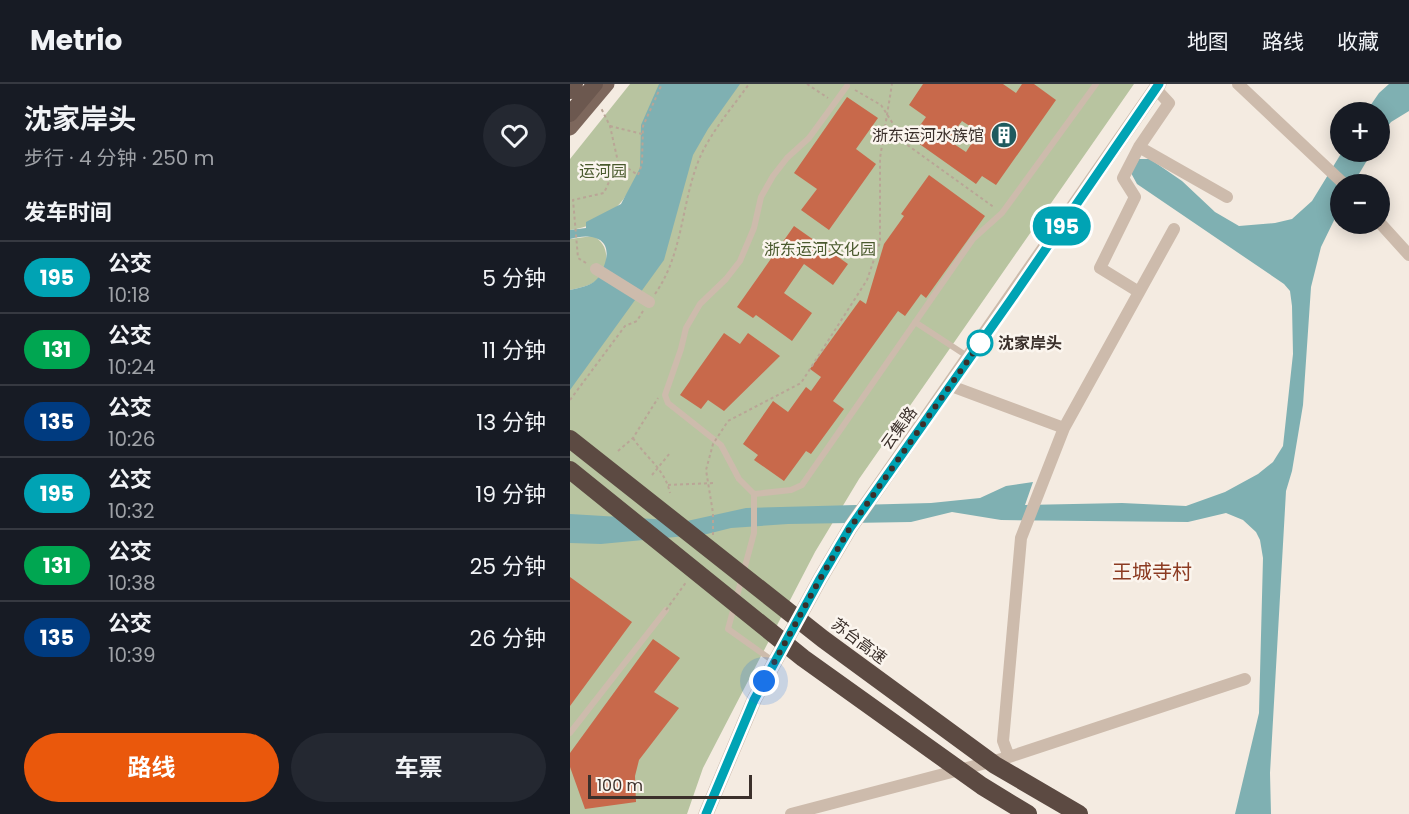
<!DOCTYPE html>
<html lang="zh">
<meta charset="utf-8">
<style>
:root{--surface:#171b24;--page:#242831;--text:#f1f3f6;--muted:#9ea1a6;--line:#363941;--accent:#ea580c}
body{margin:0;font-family:Poppins,"Noto Sans SC",sans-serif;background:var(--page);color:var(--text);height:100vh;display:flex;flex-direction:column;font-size:22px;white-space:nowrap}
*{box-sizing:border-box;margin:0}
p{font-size:20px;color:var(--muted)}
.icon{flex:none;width:33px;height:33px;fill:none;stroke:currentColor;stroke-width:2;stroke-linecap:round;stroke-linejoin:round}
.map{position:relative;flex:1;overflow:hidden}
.panel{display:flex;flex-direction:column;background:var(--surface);width:570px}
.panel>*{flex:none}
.badge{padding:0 12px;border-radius:20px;font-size:21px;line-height:39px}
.controls{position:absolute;left:760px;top:18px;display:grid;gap:12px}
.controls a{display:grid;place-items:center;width:60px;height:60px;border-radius:50%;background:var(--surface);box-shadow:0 3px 15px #0003;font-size:30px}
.scale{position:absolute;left:18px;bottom:15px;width:164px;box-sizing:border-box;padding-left:6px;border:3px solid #3b302b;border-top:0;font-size:16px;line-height:21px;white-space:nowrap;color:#3b302b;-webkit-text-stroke:4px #fbf5ee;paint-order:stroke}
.you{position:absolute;width:30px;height:30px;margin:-15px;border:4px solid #fff;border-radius:50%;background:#1a73e8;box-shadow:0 0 0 9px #1a73e833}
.map>.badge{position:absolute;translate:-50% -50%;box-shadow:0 0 0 3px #fff}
h2{padding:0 24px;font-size:22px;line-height:54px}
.round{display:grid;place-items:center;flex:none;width:63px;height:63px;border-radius:32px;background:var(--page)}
.overview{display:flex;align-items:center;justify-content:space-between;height:102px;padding:0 24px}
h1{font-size:28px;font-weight:700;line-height:45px}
.button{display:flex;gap:12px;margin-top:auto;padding:12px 24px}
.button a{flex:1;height:69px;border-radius:36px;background:var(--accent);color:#fff;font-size:24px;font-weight:700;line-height:69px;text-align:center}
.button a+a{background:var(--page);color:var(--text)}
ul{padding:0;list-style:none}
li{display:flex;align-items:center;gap:18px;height:72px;padding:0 24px;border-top:2px solid var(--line)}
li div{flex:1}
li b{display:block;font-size:22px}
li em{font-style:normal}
li .badge{min-width:66px;font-weight:700;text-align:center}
header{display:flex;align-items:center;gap:36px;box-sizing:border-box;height:84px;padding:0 30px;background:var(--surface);border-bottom:2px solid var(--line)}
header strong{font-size:28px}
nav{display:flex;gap:33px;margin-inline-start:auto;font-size:21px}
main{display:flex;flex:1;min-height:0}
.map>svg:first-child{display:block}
.green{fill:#b8c4a0}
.water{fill:#7fb0b2}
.building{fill:#c8694b;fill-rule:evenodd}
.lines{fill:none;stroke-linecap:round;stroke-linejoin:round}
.path{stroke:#b9a596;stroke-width:2;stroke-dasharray:3 3;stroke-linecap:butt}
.service{stroke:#cdbbac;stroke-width:6}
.minor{stroke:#cdbbac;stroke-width:12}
.tertiary{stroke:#cdbbac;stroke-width:15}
.primary{stroke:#7d675c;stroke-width:15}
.trunk{stroke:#6c584f;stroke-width:16}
.path-bridge{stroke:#b9a596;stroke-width:2;stroke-dasharray:3 3;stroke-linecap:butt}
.motorway-bridge{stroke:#5c4a42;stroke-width:18}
.line-casing{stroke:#fff;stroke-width:14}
.line{stroke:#00a3b4;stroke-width:9}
.walk{stroke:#3b302b;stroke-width:6;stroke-dasharray:0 10.8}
.stop-dot{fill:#fff;stroke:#00a3b4;stroke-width:3}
.labels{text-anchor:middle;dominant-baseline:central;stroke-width:5;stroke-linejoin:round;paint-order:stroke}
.poi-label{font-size:16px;fill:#3b302b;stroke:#fbf5ee;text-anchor:end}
.park-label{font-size:16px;fill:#4a5a2e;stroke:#fbf5ee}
.stop-label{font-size:16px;font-weight:bold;fill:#3b302b;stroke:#fbf5ee;text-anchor:start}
.street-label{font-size:16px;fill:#3b302b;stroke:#fbf5ee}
.quarter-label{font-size:20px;fill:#8c3b22;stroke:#fbf5ee}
</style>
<header>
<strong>Metrio</strong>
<nav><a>地图</a><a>路线</a><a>收藏</a></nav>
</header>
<main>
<section class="panel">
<div class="overview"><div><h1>沈家岸头</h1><p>步行 · 4 分钟 · 250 m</p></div><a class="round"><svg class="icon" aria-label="heart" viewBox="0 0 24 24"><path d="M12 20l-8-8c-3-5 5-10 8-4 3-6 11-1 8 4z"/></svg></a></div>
<h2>发车时间</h2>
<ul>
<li><span class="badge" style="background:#00a3b4;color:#fff">195</span><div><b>公交</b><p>10:18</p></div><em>5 分钟</em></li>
<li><span class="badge" style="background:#00a651;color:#fff">131</span><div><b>公交</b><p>10:24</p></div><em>11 分钟</em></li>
<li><span class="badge" style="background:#003b80;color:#fff">135</span><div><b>公交</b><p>10:26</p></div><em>13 分钟</em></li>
<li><span class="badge" style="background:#00a3b4;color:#fff">195</span><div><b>公交</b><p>10:32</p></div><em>19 分钟</em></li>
<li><span class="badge" style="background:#00a651;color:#fff">131</span><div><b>公交</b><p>10:38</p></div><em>25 分钟</em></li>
<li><span class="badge" style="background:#003b80;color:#fff">135</span><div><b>公交</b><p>10:39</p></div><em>26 分钟</em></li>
</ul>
<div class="button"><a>路线</a><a>车票</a></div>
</section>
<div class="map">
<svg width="839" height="730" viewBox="0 0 839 730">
<rect width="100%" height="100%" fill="#f4ebe1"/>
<!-- green -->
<path class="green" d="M60 0H94C80 56 70 137 0 146V75Z
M151 0H564L289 395 245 468 133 684 117 730H0V281Z
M23 152C40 160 40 182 27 196 21 202 8 204 0 206V155Z"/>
<!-- water -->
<path class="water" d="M89 0H170L138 45 123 71 94 176 0 306V206C8 204 21 202 26 196 31 192 33 185 35 179 43 153 20 149 0 155V146L16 144V138L51 120 70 84 71 41Z
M819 0H839V27L821 38 810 53V28H796L809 9Z
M772 68H802L783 100H771V122L751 163 741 203 733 321 722 387 716 407 700 689 701 730H665L689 629 693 474 690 456 686 448 673 436 656 429 618 438 431 436 382 428 341 438 218 440 161 444 137 450 31 460 0 459V430L117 437 176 424 361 419 410 414 436 402 463 398 455 421 552 419 616 422 655 408 688 390 703 378 713 362 723 270 722 222 720 207 714 200 567 100 561 89 569 75H580L612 97 645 128 669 142 705 139 722 135 742 117Z"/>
<!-- building -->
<path class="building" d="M353 0H433L446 9 452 0H464L486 16 426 101 412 92 406 100 341 54 356 33 339 21ZM392 37 409 48 396 68 378 56Z
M277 13 308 34 286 65 306 80 259 146 231 126 247 105 224 89Z
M359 91 415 132 356 214 351 210 335 232 328 227 263 317 274 325 241 370 236 367 214 397 184 376 188 371 173 360 203 317 218 328 236 303 241 307 251 293 240 285 290 216 296 220 314 160 334 132 331 130Z
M224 142 278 180 263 201 234 180 214 209 242 229 222 257 186 231 183 234 167 223Z
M154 249 170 260 178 249 210 272 154 327 138 316 131 325 110 311Z
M0 493 62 538 0 622Z
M83 555 110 574 84 608 109 624 69 676 65 692 66 718 15 725 0 683V669Z"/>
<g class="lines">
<!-- path -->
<path class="path" d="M237 0 258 14
M285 6 311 21 336 60 425 124
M40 42 72 50
M48 78 68 91 72 80 73 42 92 0
M16 179 8 174 3 116 34 109 48 78 40 42 31 24
M85 210C113 170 111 122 128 78 139 50 162 24 179 0
M0 316 55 242 67 237 73 227
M63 354C76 374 95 385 100 409
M48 367 63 354 88 314
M82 391 100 369
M98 401 144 399"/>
<!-- service -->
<path class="service" d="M277 2 239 54 217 74 203 92 191 113 184 144 170 177 156 195 130 220 116 244 111 265 95 311 98 319 151 361 169 395 184 410 221 406 232 401 403 155 432 129 526 0
M345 238 397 272
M184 410V449L158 545 203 577
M0 649 96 526"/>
<!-- minor -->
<path class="minor" d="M668 0 774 100
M569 63 657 113
M810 139 839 171
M26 185 79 218
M569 208 530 184 565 113 553 94 569 63 599 19 586 5
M381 302 494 344
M439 673 433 657 451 454 494 344 604 145
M221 730 439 673 675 595"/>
<!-- tertiary -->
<path class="tertiary" d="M136 730 184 616 250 495 280 444 589 0"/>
<!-- primary -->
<path class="primary" d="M0 44 37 0"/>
<!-- trunk -->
<path class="trunk" d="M0 7 5 0
M0 30 25 0"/>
<!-- path-bridge -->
<path class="path-bridge" d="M143 451V429L136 386 143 360 158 337 231 299 297 196 310 158V74L322 0
M96 526 117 497"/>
<!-- motorway-bridge -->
<path class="motorway-bridge" d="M0 355 253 555 425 681 509 730
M0 386 233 574 412 702 458 730"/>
</g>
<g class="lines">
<defs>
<path id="line" d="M136 730 184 616 250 495 280 444 440 217 589 0"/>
</defs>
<!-- line casing -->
<use href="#line" class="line-casing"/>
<!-- line -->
<use href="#line" class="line"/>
<!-- walk -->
<path class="walk" d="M194 597 250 495 280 444 413 255 410 259"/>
</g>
<!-- icons -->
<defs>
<symbol id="building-disc" viewBox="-11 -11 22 22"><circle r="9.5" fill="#1f5a5e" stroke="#fbf5ee"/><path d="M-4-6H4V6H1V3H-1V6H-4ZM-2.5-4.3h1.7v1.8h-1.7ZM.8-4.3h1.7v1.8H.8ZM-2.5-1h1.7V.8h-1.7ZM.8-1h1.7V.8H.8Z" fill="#fff"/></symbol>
</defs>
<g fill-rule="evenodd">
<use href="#building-disc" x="419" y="36" width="30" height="30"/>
</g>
<!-- markers -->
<circle class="stop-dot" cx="410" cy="259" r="12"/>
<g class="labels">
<!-- poi labels -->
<g class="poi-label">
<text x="414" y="51">浙东运河水族馆</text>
</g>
<!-- park labels -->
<g class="park-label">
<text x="33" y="87">运河园</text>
<text x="250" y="165">浙东运河文化园</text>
</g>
<!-- stop labels -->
<g class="stop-label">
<text x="428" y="259">沈家岸头</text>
</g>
<!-- street labels -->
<g class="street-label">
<text transform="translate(329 344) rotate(-54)">云集路</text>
<text transform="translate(289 557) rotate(37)">苏台高速</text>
</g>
<!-- quarter labels -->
<g class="quarter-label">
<text x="582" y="488">王城寺村</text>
</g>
</g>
</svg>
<div class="controls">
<a>+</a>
<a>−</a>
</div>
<div class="scale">100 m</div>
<div class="you" style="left:194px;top:597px"></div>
<b class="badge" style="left:492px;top:142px;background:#00a3b4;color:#fff">195</b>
</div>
</main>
